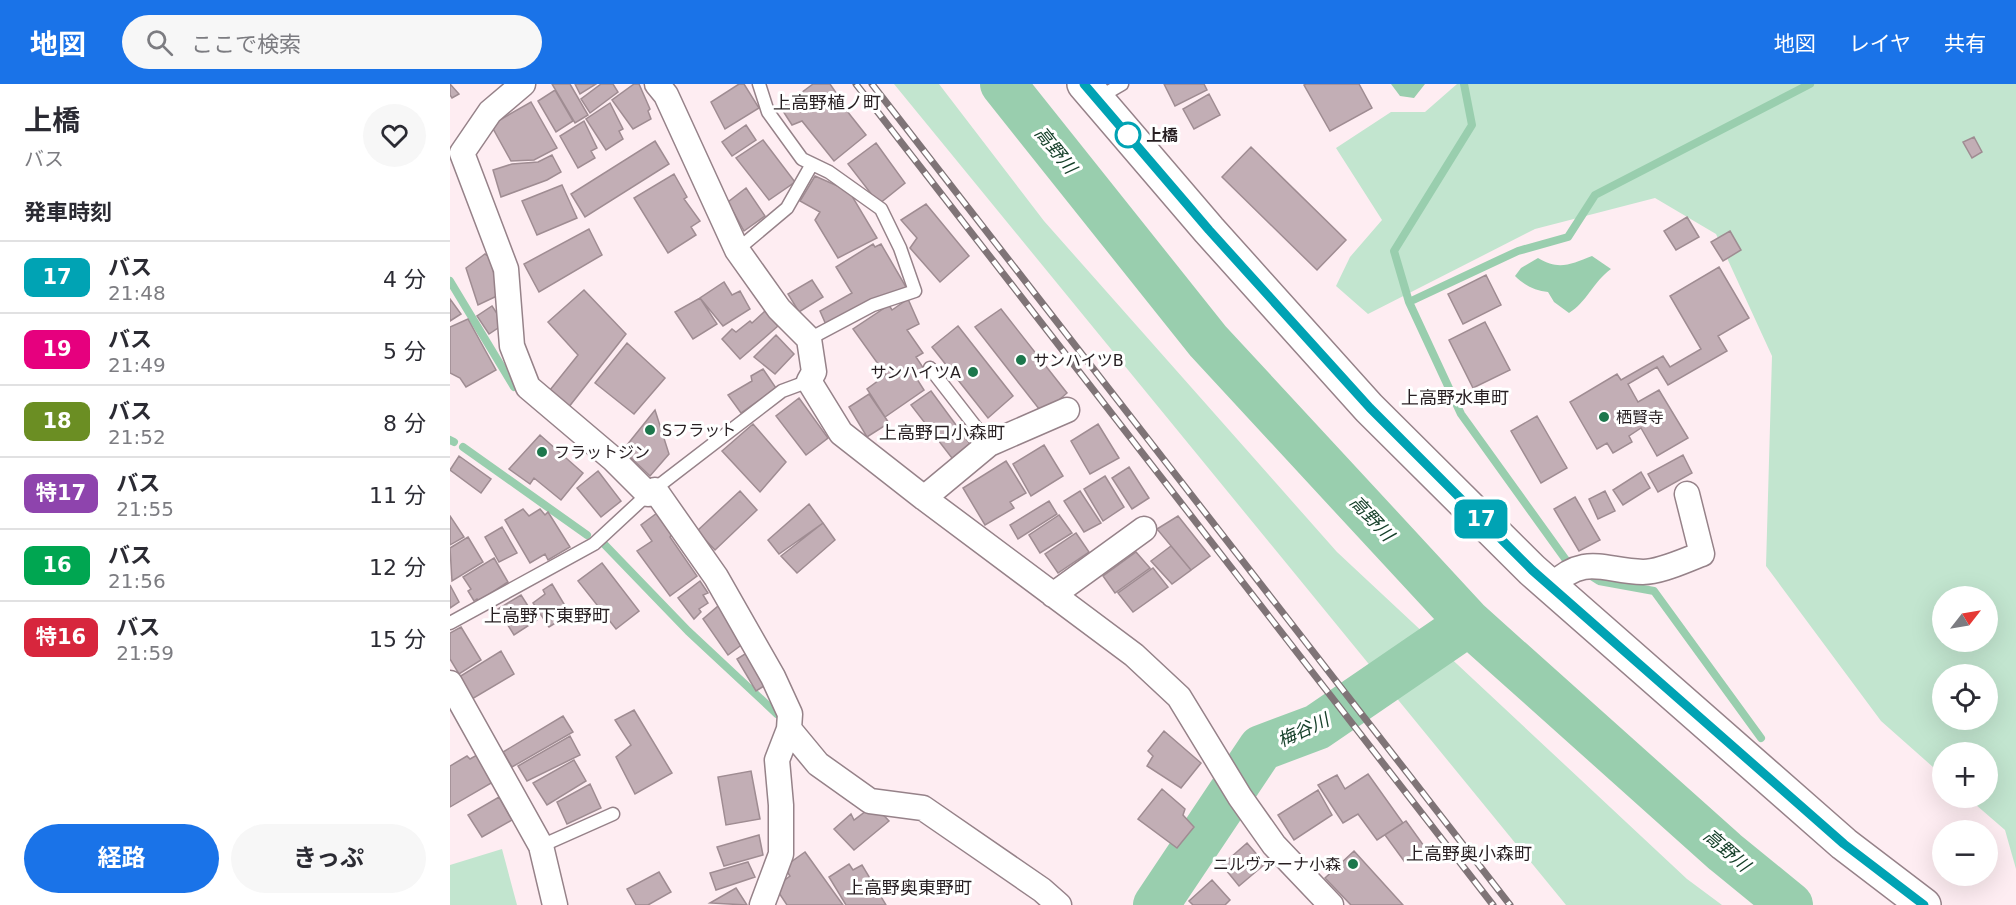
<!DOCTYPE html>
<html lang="ja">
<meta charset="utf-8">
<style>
:root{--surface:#fff;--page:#f7f7f7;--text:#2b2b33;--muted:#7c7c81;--line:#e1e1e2;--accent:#1a73e8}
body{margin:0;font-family:"DejaVu Sans","Noto Sans JP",sans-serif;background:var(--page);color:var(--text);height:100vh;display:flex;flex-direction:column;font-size:22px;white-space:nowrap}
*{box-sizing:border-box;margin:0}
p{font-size:20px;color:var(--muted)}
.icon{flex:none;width:33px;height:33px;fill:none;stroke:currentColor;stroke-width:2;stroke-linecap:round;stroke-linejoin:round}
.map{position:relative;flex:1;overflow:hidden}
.details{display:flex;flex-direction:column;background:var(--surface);width:450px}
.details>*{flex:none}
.badge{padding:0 12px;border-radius:9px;font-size:21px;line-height:39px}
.needle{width:39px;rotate:59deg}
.controls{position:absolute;left:1482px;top:502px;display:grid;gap:12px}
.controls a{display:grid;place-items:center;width:66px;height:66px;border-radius:50%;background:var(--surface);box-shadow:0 6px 24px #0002;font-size:30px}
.map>.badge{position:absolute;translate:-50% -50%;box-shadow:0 0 0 3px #fff}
h2{padding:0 24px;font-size:22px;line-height:54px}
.round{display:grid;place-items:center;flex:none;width:63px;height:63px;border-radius:32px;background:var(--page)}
.overview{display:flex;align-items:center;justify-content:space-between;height:102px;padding:0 24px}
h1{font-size:28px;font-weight:700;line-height:45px}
.primary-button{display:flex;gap:12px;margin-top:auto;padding:12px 24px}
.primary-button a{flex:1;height:69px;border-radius:36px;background:var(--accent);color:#fff;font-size:24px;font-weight:700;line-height:69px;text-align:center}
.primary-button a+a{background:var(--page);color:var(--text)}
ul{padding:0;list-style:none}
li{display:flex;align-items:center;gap:18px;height:72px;padding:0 24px;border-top:2px solid var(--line)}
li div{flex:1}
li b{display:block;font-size:22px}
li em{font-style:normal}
li .badge{min-width:66px;font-weight:700;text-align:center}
header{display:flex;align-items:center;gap:36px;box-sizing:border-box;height:84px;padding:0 30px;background:var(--accent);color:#fff}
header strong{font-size:28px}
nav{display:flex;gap:33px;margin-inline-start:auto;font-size:21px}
.search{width:420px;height:54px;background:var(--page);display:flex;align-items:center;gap:15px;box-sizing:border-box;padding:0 21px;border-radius:33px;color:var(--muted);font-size:22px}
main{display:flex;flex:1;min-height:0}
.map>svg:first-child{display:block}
.green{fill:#c2e5cf;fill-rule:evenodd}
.water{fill:#99ceae}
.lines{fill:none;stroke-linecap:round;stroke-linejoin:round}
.stream{stroke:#99ceae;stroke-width:8}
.river{stroke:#99ceae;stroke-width:46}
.building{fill:#c2aeb5;stroke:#9f8c92;stroke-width:1.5}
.service-casing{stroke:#968289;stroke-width:15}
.minor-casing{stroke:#968289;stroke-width:27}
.trunk-casing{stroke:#968289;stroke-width:36}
.service{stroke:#fff;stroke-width:12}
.minor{stroke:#fff;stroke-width:24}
.trunk{stroke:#fff;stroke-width:33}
.rail-casing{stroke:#7f7477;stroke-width:7}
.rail{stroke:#fff;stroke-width:4.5;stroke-dasharray:14;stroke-linecap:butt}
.line-casing{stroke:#fff;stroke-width:14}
.line{stroke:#00a3b4;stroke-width:9}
.stop-dot{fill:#fff;stroke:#00a3b4;stroke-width:3}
.poi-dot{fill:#1c774c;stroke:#fff;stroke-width:2}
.labels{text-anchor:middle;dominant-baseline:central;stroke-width:6;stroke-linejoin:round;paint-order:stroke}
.stop-label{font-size:16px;font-weight:bold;fill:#271f22;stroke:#fff;text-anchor:start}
.poi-label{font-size:16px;fill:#271f22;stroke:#fff;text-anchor:start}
.neighbourhood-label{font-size:18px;fill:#271f22;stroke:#fff}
.water-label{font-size:18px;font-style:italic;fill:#16402a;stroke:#fff}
</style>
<header>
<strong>地図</strong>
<div class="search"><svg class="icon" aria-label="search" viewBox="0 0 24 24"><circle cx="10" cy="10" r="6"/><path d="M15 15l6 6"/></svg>ここで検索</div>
<nav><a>地図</a><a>レイヤ</a><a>共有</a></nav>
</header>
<main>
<section class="details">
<div class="overview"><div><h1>上橋</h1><p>バス</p></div><a class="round"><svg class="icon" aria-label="heart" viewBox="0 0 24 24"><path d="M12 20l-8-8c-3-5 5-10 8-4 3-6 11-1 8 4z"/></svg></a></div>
<h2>発車時刻</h2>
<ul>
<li><span class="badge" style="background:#00a3b4;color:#fff">17</span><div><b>バス</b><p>21:48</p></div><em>4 分</em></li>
<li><span class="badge" style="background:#e6007e;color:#fff">19</span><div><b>バス</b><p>21:49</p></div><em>5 分</em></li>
<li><span class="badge" style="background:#6b8e23;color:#fff">18</span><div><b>バス</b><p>21:52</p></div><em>8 分</em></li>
<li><span class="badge" style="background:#8e44ad;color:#fff">特17</span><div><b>バス</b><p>21:55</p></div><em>11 分</em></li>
<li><span class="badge" style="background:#00a651;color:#fff">16</span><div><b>バス</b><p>21:56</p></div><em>12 分</em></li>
<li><span class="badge" style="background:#d7263d;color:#fff">特16</span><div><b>バス</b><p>21:59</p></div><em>15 分</em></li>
</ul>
<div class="primary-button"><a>経路</a><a>きっぷ</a></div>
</section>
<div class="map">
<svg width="1566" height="821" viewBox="0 0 1566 821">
<rect width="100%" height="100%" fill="#feedf2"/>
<!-- green -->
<path class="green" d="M444 0H489L594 137 887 468 1237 795 1272 821H1116Z
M1007 0H1566V785L1555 746 1518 714H1538V669H1492V691L1431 637 1316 482 1322 272 1266 150 1205 114 1085 145 918 230 886 202 900 173 932 136 886 64 941 28H975ZM1492 513H1538V558H1492ZM1492 591H1538V636H1492Z
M52 765 67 821H0V781Z"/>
<!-- water -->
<path class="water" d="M941 0H975L964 14 950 12Z
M1142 172 1161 185C1143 198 1137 218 1119 229L1104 218 1098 208C1085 207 1074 201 1065 192L1071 184 1088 174C1109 187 1121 180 1142 172Z"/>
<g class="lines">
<!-- stream -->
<path class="stream" d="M1014 0 1022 41 944 167 959 218 1011 330 1116 476 1125 482
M0 197 64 303
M959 218 1068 167 1118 153 1145 111 1360 0
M0 356 4 358
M13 363 137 451
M155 461 238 547 327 630
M1138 490 1149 497 1204 507 1311 654"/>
<!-- river -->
<path class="river" d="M553 0 758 257 1019 539 1275 768 1340 821
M706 821 811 664 867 643 1019 539"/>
</g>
<!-- building -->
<path class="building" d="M0 0 9 10 2 14 0 11Z
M102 0H120L138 31 125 39Z
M125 0H146L130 10Z
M151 0H163L168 8 140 29 131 15Z
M184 0H189L200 25 198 27 201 35 183 45 162 16Z
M289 0H294L309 24 275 45 261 18Z
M363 0H380L391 16 389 17 416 51 384 77 352 37 342 41 331 24Z
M714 0H754L757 6 725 22Z
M856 0H909L922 24 880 47 854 1Z
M105 6 123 37 106 48 88 17Z
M759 10 770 31 744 45 733 25Z
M81 18 107 64 84 76 61 77 41 41Z
M160 19 173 45 169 47 173 55 156 66 136 35Z
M134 37 147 64 141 67 145 74 128 84 110 52Z
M296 41 306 56 282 72 272 58Z
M1524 53 1532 68 1522 74 1513 58Z
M313 56 345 98 319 116 286 74Z
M205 57 219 80 135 133 121 110Z
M426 59 455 99 429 120 398 80Z
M801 63 896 156 867 186 772 93Z
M102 71 111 88 97 96 51 113 43 86 62 80 88 78Z
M224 90 237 113 234 115 250 137 241 143 246 151 218 169 184 114Z
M365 92 399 107 427 154 388 174 365 136 370 128 350 117Z
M112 101 127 134 87 151 72 117Z
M296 104 315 132 294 147 278 118Z
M476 120 519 172 490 198 460 164 467 154 451 136Z
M1237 133 1249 153 1226 166 1214 147Z
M139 145 152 171 89 208 74 180Z
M1280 147 1291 166 1273 177 1261 158Z
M423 160 425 163 431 160 456 203 377 243 370 227 402 209 386 183Z
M35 170 40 173 49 211 28 221 16 184Z
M1269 183 1299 234 1268 252 1277 267 1218 301 1207 283 1178 300 1188 318 1209 306 1238 354 1207 372 1191 344 1179 352 1182 358 1163 369 1157 359 1147 365 1120 318 1167 290 1171 296 1213 272 1220 283 1251 265 1220 212Z
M1036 191 1051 221 1013 240 998 210Z
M362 196 373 213 349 228 338 210Z
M274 198 282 211 290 207 300 225 273 242 250 214Z
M134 206 176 250 118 324 100 306 128 271 98 238Z
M250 214 267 240 243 255 225 228Z
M0 215 11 230 0 237Z
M458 215 469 240 457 246 473 269 466 273 474 285 465 292 474 306 435 333 417 305 436 291 403 245 439 221 442 226Z
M42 222 54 240 39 250 27 232Z
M551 225 617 309 593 330 525 243Z
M315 227 328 242 290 275 272 255 282 245 286 248 300 237 302 239Z
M18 235 46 286 16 303 10 294 0 289V243Z
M1035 238 1060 286 1023 304 999 256Z
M508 242 563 312 538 334 482 263Z
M326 251 344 270 325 290 304 273Z
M177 259 215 294 184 330 145 299Z
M313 285 326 304 291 329 278 311 302 297 301 292Z
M481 307 523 364 505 378 461 321Z
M419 310 439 339 417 353 399 323Z
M349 314 378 354 356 371 326 332Z
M205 326 219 370 200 392 173 366Z
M1087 332 1117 384 1091 399 1061 347Z
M303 340 336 378 310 408 272 367Z
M648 340 669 374 640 390 621 357Z
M90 351 133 389 111 416 84 394 80 400 59 385Z
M594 361 613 392 581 412 563 380Z
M1233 371 1242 389 1208 408 1198 390Z
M9 372 41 395 31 409 0 386Z
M556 377 576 409 560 418 564 424 535 441 513 404Z
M679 383 699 414 682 425 662 394Z
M148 387 171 417 151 433 127 404Z
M1191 388 1200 404 1173 421 1163 406Z
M655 392 674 423 653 437 634 405Z
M290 407 307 426 265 466 247 447Z
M630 407 651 439 634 448 614 417Z
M1155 407 1165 427 1148 435 1139 415Z
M1125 413 1150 456 1129 467 1104 425Z
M599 417 607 430 568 455 560 441Z
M359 420 373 439 329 470 318 456Z
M73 425 79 432 90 425 95 431 98 428 120 463 98 476 95 470 80 479 55 436Z
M207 429 222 450 220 453 247 492 220 512 187 467 202 457 191 441Z
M609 431 622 449 590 469 579 451Z
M0 432 14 453 0 461Z
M728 432 760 472 741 486 707 445Z
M373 439 385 456 347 489 331 472Z
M52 443 67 469 49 478 35 453Z
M626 449 639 468 608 489 595 470Z
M18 453 33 478 2 497 0 464Z
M721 462 741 486 722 500 701 477Z
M686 468 700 484 665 509 653 492Z
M44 474 58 498 29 517 27 515 24 517 18 507 21 505 13 493Z
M152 479 189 527 166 545 128 497Z
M703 484 718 503 683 528 668 509Z
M250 497 258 509 253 511 258 519 249 525 251 528 244 535 228 514Z
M102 500 120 530 99 543 83 519 95 510 93 506Z
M0 501 9 518 0 524Z
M71 511 87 536 64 551 48 525Z
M274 517 298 556 278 571 253 535Z
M11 543 31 576 9 590 0 575V549Z
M303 565 322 597 306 607 287 575Z
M51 567 64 590 22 615 9 593Z
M184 626 222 689 185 710 166 673 181 661 165 636Z
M113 632 123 648 62 683 53 668Z
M714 647 751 679 731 704 697 682 703 672 698 667Z
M120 652 130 671 77 697 68 682Z
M27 671 43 698 0 723V682L17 672 20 675Z
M124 676 136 697 97 721 83 699Z
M301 687 310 735 276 741 268 693Z
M918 690 953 739 927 756 908 730 893 739 868 701 887 691 895 705Z
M140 700 151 724 117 740 107 718Z
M712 705 735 725 733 731 744 743 727 764 688 735Z
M868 706 882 731 844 756 828 731Z
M49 713 62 736 32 753 18 731Z
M424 721 439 737 404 766 384 745 401 730 404 736Z
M956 737 974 762 954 777 935 751Z
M309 751 313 771 274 782 267 763Z
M797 759 815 780 789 802 772 781Z
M904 767 953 821H901L875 794Z
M355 768 393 821H337L325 803 340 792 334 783Z
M298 778 305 793 266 806 260 789Z
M399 780 403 786 412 781 436 821H396L379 793Z
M209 788 221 808 198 821H186L177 805Z
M762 796 780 816 775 821H743L739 817Z
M286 804 297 821 260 819Z"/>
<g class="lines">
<defs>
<path id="service" d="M309 0 318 28 352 75 379 88 431 125 450 164 465 207 423 221 359 255
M648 14 672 0
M287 166 337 124 362 80
M480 284 539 360
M0 539 144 460 198 410 332 307 359 297
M91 762 163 730"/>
<path id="minor" d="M73 0 40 28 12 69 56 185 62 262 78 303 163 375 198 410
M207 0 216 11 287 166 329 225 359 255 364 288 359 297 391 349 474 414 684 571 729 613 790 713 824 761 881 821
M205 406 266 493 323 593 340 630 339 645 327 676 331 721V770L312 821
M474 414 539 360 617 326
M1101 502C1136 469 1153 487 1193 488 1211 488 1235 476 1252 470L1237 410
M603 511 694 445
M0 599 91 762 105 821
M339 645 368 680 420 717 473 724 592 806 609 821"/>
<path id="trunk" d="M634 0 759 146 919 324 1082 486 1394 760 1474 821"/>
</defs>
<!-- service casing -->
<use href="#service" class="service-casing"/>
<!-- minor casing -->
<use href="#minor" class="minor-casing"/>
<!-- trunk casing -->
<use href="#trunk" class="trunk-casing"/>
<!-- service -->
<use href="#service" class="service"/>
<!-- minor -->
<use href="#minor" class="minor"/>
<!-- trunk -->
<use href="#trunk" class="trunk"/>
<defs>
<path id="rail" d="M406 0 1043 821
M422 0 1060 821"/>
</defs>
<!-- rail casing -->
<use href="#rail" class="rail-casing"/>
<!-- rail -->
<use href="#rail" class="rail"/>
</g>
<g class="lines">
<defs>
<path id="line" d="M634 0 759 146 920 324 1082 486 1394 760 1474 821"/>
</defs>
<!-- line casing -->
<use href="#line" class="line-casing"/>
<!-- line -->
<use href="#line" class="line"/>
</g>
<!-- markers -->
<circle class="stop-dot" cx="678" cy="51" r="12"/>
<g class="poi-dot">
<circle cx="571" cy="276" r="6"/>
<circle cx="523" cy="288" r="6"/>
<circle cx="1154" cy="333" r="6"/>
<circle cx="200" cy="346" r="6"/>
<circle cx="92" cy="368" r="6"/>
<circle cx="903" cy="780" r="6"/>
</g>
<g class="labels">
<!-- stop labels -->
<g class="stop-label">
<text x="696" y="51">上橋</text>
</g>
<!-- poi labels -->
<g class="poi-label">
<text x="583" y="276">サンハイツB</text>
<text x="511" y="288" text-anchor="end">サンハイツA</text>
<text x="1166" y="333">栖賢寺</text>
<text x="212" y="346">Sフラット</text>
<text x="104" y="368">フラットジン</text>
<text x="891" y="780" text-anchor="end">ニルヴァーナ小森</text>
</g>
<!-- neighbourhood labels -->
<g class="neighbourhood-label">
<text x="377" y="18">上高野植ノ町</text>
<text x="1005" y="313">上高野水車町</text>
<text x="492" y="348">上高野口小森町</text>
<text x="97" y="531">上高野下東野町</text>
<text x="1019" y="769">上高野奥小森町</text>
<text x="459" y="803">上高野奥東野町</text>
</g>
<!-- water labels -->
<g class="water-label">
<text transform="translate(606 66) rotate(51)">高野川</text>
<text transform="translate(922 434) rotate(47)">高野川</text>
<text transform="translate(853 646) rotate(-25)">梅谷川</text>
<text transform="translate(1277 766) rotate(41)">高野川</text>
</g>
</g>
</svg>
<div class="controls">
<a><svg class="needle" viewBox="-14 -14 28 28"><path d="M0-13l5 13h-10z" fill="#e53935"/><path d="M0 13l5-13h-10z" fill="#7c7c81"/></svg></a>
<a><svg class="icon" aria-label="locate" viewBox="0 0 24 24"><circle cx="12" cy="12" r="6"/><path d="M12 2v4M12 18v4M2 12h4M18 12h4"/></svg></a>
<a>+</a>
<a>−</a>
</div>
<b class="badge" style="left:1031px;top:435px;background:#00a3b4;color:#fff">17</b>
</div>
</main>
